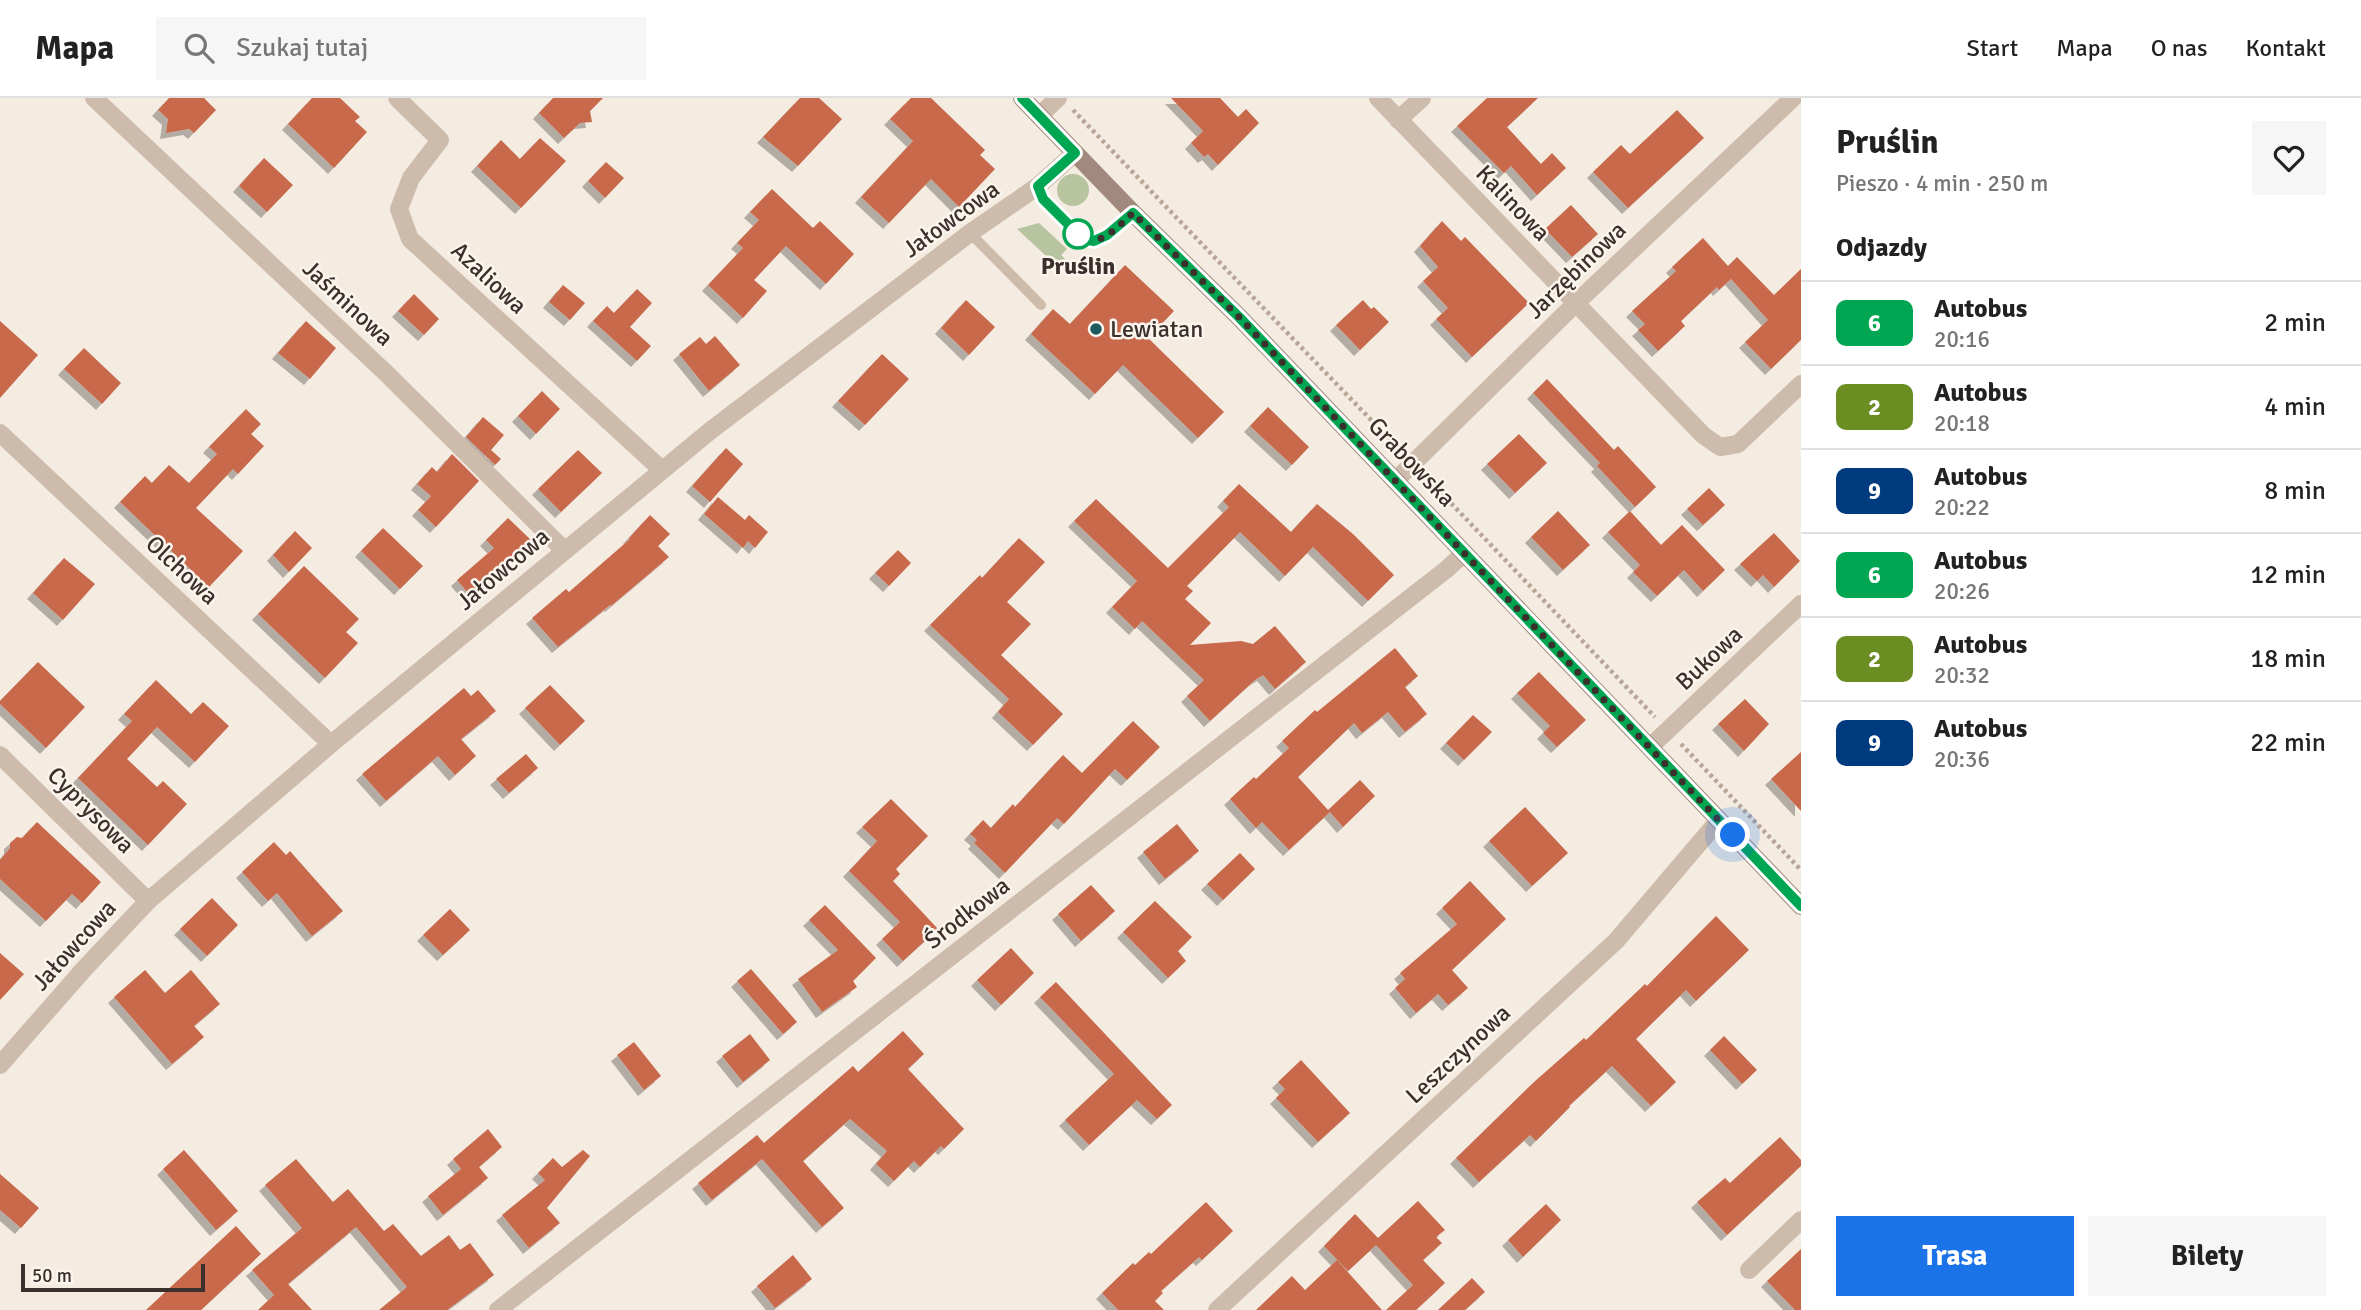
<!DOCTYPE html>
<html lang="pl">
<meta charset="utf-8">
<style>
:root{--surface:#fff;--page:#f6f6f6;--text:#222;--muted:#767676;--line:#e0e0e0;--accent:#1a73e8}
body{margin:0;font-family:Signika,sans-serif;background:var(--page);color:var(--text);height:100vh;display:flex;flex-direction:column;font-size:26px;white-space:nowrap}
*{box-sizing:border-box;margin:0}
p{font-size:23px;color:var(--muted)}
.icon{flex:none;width:38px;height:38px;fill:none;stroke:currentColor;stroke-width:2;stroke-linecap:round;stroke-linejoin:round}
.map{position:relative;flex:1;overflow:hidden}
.details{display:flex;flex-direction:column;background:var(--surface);width:560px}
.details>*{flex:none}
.badge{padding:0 14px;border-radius:10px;font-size:24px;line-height:46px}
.scale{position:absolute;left:21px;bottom:18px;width:184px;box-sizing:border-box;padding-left:7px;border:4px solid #3b302b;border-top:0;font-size:19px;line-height:24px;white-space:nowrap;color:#3b302b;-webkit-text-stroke:5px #fbf5ee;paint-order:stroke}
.you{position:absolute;width:35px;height:35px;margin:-18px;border:5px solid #fff;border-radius:50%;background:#1a73e8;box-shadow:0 0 0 10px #1a73e833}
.map>.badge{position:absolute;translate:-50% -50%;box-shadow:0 0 0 4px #fff}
h2{padding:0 35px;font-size:26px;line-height:63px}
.round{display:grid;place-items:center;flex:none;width:74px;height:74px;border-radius:0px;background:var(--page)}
.headline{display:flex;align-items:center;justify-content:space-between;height:119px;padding:0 35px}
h1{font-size:33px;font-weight:700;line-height:52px}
.cta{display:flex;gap:14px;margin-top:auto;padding:14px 35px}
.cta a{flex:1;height:80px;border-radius:0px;background:var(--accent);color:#fff;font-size:28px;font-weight:700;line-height:80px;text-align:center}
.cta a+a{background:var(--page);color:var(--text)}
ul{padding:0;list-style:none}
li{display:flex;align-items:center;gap:21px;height:84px;padding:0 35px;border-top:2px solid var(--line)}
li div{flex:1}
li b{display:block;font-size:26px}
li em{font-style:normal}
li .badge{min-width:77px;font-weight:700;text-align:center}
header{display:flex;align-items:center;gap:42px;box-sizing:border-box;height:98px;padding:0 35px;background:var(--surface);border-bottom:2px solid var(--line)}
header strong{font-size:33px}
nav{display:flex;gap:38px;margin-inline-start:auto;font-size:24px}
.search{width:490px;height:63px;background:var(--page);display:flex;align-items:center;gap:18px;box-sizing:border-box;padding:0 24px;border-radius:0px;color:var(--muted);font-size:26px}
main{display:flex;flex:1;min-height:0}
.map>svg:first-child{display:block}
.green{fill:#b8c4a0}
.building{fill:#c8694b;filter:url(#shadow)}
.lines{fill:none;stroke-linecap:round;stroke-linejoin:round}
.path{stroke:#b9a596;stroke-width:4.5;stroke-dasharray:3.5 3.5;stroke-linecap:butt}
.lane{stroke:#cdbbac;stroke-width:10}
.street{stroke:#cdbbac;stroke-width:18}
.secondary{stroke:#a18a7d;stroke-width:18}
.line-casing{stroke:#fff;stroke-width:16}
.line{stroke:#00a651;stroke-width:10}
.walk{stroke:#3b302b;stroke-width:7;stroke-dasharray:0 12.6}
.stop-dot{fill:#fff;stroke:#00a651;stroke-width:3.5}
.poi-dot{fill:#1f5a5e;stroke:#fbf5ee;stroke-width:2.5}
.labels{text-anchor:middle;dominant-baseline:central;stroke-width:5;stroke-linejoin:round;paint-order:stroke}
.street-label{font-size:24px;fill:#3b302b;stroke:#fbf5ee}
.stop-label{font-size:24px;font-weight:bold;fill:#3b302b;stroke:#fbf5ee}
.poi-label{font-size:24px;fill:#3b302b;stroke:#fbf5ee;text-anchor:start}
</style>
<header>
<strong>Mapa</strong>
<div class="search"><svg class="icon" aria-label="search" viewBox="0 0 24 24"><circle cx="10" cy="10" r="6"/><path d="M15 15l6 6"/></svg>Szukaj tutaj</div>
<nav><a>Start</a><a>Mapa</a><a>O nas</a><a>Kontakt</a></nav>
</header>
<main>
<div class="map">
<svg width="1801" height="1212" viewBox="0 0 1801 1212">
<defs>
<filter id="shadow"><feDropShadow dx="-6" dy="6" stdDeviation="0" flood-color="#0004"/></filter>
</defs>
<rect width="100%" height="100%" fill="#f4ebe1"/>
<!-- green -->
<path class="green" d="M1057 92a16 16 0 1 1 32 0a16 16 0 1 1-32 0Z
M1039 125 1067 151 1061 157 1065 161 1058 169 1017 131Z"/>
<!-- building -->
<path class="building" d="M169 0H204L216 12 194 35 189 31 166 35 168 21 158 12Z
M312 0H340L360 19 355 23 367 34 334 70 288 26Z
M553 0H603L590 13 592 24 580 25 564 40 539 15Z
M800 0H819L842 21 798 68 763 39Z
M911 0H931L985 52 980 57 995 71 959 109 931 81 889 125 861 99 913 43 890 21Z
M1171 0H1220L1238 19 1246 11 1259 25 1218 67 1208 56 1204 59 1191 45 1203 33Z
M1487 0H1538L1507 29 1541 66 1552 55 1566 70 1537 97 1511 68 1504 75 1457 28Z
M1677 12 1704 40 1628 110 1593 74 1621 47 1630 56Z
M540 40 566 63 521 110 477 68 501 42 520 61Z
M264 60 293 87 267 114 239 88Z
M606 64 624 80 605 100 588 83Z
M772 91 813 130 820 123 854 156 826 186 786 148 754 182 767 193 743 220 708 187 743 150 737 145 759 122 750 114Z
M1571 107 1598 136 1572 159 1545 131Z
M1442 123 1461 143 1465 139 1529 205 1472 259 1436 221 1448 210 1423 183 1438 169 1420 148Z
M1703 140 1728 168 1737 159 1774 197 1801 171V242L1771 271 1745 244 1768 222 1731 181 1719 192 1717 189 1681 223 1685 228 1658 253 1638 232 1645 226 1632 213 1676 173 1672 169Z
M1125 167 1174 213 1148 240 1224 314 1198 340 1123 267 1095 296 1031 236 1053 211 1070 226Z
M563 187 585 205 570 222 549 204Z
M637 191 652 205 630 229 651 248 637 263 593 223 607 208 614 215Z
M414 196 439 221 424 237 398 213Z
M966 202 995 229 969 257 941 230Z
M1363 202 1371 211 1374 209 1389 224 1360 252 1336 227Z
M0 223 38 257 0 300Z
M306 223 336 250 310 281 278 255Z
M715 238 740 267 709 293 679 256 700 239 706 246Z
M84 250 121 285 102 306 64 271Z
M882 256 909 281 865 327 838 303Z
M1547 281 1614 352 1618 348 1656 389 1635 409 1597 368 1600 365 1533 295Z
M542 293 560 311 536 336 518 318Z
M1268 309 1309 349 1292 367 1250 328Z
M246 311 261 326 251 336 264 348 238 376 233 371 196 410 243 453 209 489 120 404 145 378 152 385 169 367 189 385 217 356 209 349Z
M483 319 504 337 491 352 501 361 495 367 466 339Z
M1519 336 1547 365 1515 395 1487 366Z
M726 350 743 366 710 404 692 388Z
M578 352 602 375 561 414 538 391Z
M452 356 479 383 436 429 418 412 431 398 417 386 432 369 437 374Z
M1239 386 1291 434 1317 406 1353 436 1394 477 1368 503 1313 449 1285 478 1240 434 1187 488 1193 493 1185 501 1211 525 1190 547 1241 543 1253 546 1275 528 1306 564 1275 591 1263 577 1255 582 1210 623 1187 598 1204 582 1142 523 1135 531 1112 509 1137 483 1074 423 1096 401 1168 470 1229 409 1223 403Z
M1709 390 1725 407 1703 427 1687 411Z
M718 399 745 422 749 417 768 434 755 450 748 443 743 450 704 416Z
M1558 413 1590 447 1563 472 1531 439Z
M1630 413 1661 447 1682 427 1725 472 1703 493 1684 472 1657 498 1633 474 1640 467 1608 434Z
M650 417 670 436 658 448 669 459 611 508 610 507 558 549 532 520 566 491 569 494 630 441 629 440Z
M508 420 531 442 498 475 500 477 473 501 457 482 494 450 486 442Z
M383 430 423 468 400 491 361 453Z
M295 433 312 450 289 474 273 457Z
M1774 435 1800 463 1774 489 1763 477 1757 483 1740 466Z
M1019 440 1045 464 1007 504 1031 526 1001 557 1063 616 1033 647 998 614 1009 601 930 527 980 477 982 480Z
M898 452 911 465 889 488 875 475Z
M64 460 95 486 63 522 33 495Z
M304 468 359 521 346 534 358 545 325 580 258 516Z
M1395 550 1418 578 1405 589 1427 616 1405 634 1388 614 1362 635 1354 625 1298 679 1328 712 1360 682 1375 698 1343 729 1330 714 1289 752 1262 724 1256 730 1230 701 1254 679 1256 681 1289 650 1282 643 1315 612 1317 614Z
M38 564 85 609 46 650 0 606V603Z
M1539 574 1586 622 1557 649 1543 635 1550 628 1517 595Z
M156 582 191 616 203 604 229 628 195 664 157 629 127 661 157 689 163 683 187 706 148 747 78 680 132 623 124 616Z
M550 587 585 623 560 647 525 610Z
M464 590 471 598 478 592 496 613 461 641 476 658 455 677 438 658 386 703 362 676Z
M1745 601 1769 626 1744 653 1718 626Z
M1473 617 1492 634 1464 662 1446 645Z
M1133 623 1160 649 1127 682 1115 671 1064 726 1057 720 1005 775 974 745 977 742 970 736 983 722 991 730 1013 706 1015 709 1063 657 1082 675Z
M1801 654V713L1771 681Z
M526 656 538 670 509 695 496 681Z
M891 701 928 738 896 771 900 776 893 783 938 831 903 863 882 841 900 824 849 773 877 743 862 729Z
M1525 709 1568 755 1532 788 1489 743Z
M37 724 101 784 82 805 72 796 46 823 0 781V762L10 750V745L17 739 22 740Z
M1177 726 1199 753 1165 781 1143 754Z
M274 744 286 757 290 753 343 813 312 838 277 795 268 803 242 774Z
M1240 755 1255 771 1223 802 1207 786Z
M1470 783 1506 821 1452 872 1468 890 1448 907 1438 896 1416 915 1395 890 1405 881 1400 875 1457 826 1442 810Z
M1091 787 1115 813 1081 843 1058 816Z
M212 800 238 827 207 858 180 831Z
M1155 803 1192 839 1178 853 1186 863 1168 880 1123 834Z
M825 807 876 860 853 883 857 889 822 914 798 881 838 852 809 822Z
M450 811 470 832 443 857 423 837Z
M1716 818 1749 852 1696 903 1686 892 1636 941 1676 984 1651 1008 1612 968 1569 1008 1570 1009 1536 1043 1530 1037 1479 1084 1456 1060 1534 984 1584 940 1586 942 1645 886 1647 888Z
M1011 850 1034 875 1001 907 977 882Z
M0 855 24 876 0 902Z
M751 871 797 924 783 936 737 883Z
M145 872 165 895 191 872 220 906 194 928 204 939 172 966 114 899Z
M1056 884 1172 1007 1157 1021 1137 1002 1089 1047 1065 1022 1114 976 1040 899Z
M903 933 924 956 908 971 964 1031 944 1051 941 1048 920 1069 914 1063 894 1083 876 1066 887 1053 850 1021 803 1063 844 1110 822 1129 762 1061 712 1102 698 1085 757 1037 764 1045 853 968 858 974Z
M750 936 770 962 743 984 722 958Z
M1724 938 1757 972 1742 986 1710 952Z
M634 944 661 978 644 992 617 957Z
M1301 962 1350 1015 1318 1044 1276 1000 1285 991 1278 984Z
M488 1031 502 1049 479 1069 488 1080 443 1117 428 1098 461 1071 453 1061Z
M1780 1039 1801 1062V1068L1727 1137 1697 1104 1725 1080 1730 1085Z
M184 1052 238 1113 216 1132 163 1071Z
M583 1052 590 1058 547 1110 560 1125 529 1150 502 1117 545 1082 538 1075 553 1060 562 1069Z
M296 1061 333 1104 348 1091 384 1133 393 1126 421 1158 449 1137 460 1152 470 1145 494 1177 447 1212H379L407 1189 356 1129 288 1186 312 1212H258L274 1197 252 1172 302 1130 265 1087Z
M0 1076 39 1110 21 1130 0 1112Z
M1418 1103 1445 1132 1436 1139 1442 1145 1423 1162 1445 1185 1416 1212H1386L1413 1187 1376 1147 1348 1173 1324 1148 1355 1116 1378 1140Z
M1206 1104 1233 1133 1202 1162 1199 1159 1161 1193 1163 1195 1155 1203 1164 1212H1118L1102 1195 1133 1165 1135 1167 1149 1154 1151 1156Z
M1546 1106 1561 1122 1523 1159 1508 1142Z
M236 1128 261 1156 201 1212H146Z
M1801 1151V1212H1795L1767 1183Z
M793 1157 812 1181 775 1210 757 1188Z
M1337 1162 1382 1212H1256L1292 1178 1305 1192Z
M1472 1180 1485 1194 1465 1212H1438Z"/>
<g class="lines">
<!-- path -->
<path class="path" d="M1073 12 1399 351
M1427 380 1655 619
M1681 646 1801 772"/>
<!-- lane -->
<path class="lane" d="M1038 88 1043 101 1083 141 1094 143 1107 137 1133 115
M970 135 1041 207"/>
<!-- street -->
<path class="street" d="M94 0 387 276 564 452
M397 0 440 42 411 80 399 111 410 141 662 372
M1378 0 1703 337 1720 349 1738 346 1801 286
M1039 18 1058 0
M1398 22 1422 0
M0 335 331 646
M1395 383 1576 205 1793 0
M1650 649 1801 506
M0 657 148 803
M0 967 84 871 148 803 331 646 710 333 970 135 1038 88 1075 55
M1749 1172 1801 1122
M498 1212 1447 471 1464 455
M1217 1212 1616 843 1719 722"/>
<!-- secondary -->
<path class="secondary" d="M1022 0 1133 115 1239 219 1801 808"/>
</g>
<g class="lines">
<defs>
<path id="line" d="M1022 0 1075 55 1038 88 1043 101 1083 141 1094 143 1107 137 1133 115 1239 219 1801 808"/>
</defs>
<!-- line casing -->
<use href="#line" class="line-casing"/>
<!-- line -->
<use href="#line" class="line"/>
<!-- walk -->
<path class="walk" d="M1078 136C1096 155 1119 127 1133 115L1239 219 1733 737"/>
</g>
<!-- markers -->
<circle class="stop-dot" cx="1078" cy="136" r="14"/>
<circle class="poi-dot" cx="1096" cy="231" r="7"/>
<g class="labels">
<!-- street labels -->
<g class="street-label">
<text transform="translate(1513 105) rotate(46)">Kalinowa</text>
<text transform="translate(951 121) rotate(-36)">Jałowcowa</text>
<text transform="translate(1576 172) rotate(-44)">Jarzębinowa</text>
<text transform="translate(489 180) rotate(43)">Azaliowa</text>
<text transform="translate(348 205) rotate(43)">Jaśminowa</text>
<text transform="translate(1412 364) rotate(46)">Grabowska</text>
<text transform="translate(503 471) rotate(-40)">Jałowcowa</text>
<text transform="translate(182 472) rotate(43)">Olchowa</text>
<text transform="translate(1709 560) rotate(-43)">Bukowa</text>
<text transform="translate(91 712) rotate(45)">Cyprysowa</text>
<text transform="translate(967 815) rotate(-38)">Środkowa</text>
<text transform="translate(74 847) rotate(-48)">Jałowcowa</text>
<text transform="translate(1458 956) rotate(-43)">Leszczynowa</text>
</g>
<!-- stop labels -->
<g class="stop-label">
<text x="1078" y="168">Pruślin</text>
</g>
<!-- poi labels -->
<g class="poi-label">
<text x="1110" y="231">Lewiatan</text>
</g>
</g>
</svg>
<div class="scale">50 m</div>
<div class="you" style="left:1733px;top:737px"></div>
</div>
<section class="details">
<div class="headline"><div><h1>Pruślin</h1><p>Pieszo · 4 min · 250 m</p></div><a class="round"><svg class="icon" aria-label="heart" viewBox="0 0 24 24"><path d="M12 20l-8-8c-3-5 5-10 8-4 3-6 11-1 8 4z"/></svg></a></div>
<h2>Odjazdy</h2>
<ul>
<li><span class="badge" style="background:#00a651;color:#fff">6</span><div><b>Autobus</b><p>20:16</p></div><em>2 min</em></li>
<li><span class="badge" style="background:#6b8e23;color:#fff">2</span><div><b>Autobus</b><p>20:18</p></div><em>4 min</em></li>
<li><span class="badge" style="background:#003b80;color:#fff">9</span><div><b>Autobus</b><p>20:22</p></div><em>8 min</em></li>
<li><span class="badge" style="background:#00a651;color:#fff">6</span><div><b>Autobus</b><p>20:26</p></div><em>12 min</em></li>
<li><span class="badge" style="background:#6b8e23;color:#fff">2</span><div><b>Autobus</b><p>20:32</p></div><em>18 min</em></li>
<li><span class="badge" style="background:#003b80;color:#fff">9</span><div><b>Autobus</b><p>20:36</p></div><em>22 min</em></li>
</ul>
<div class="cta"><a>Trasa</a><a>Bilety</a></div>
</section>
</main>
